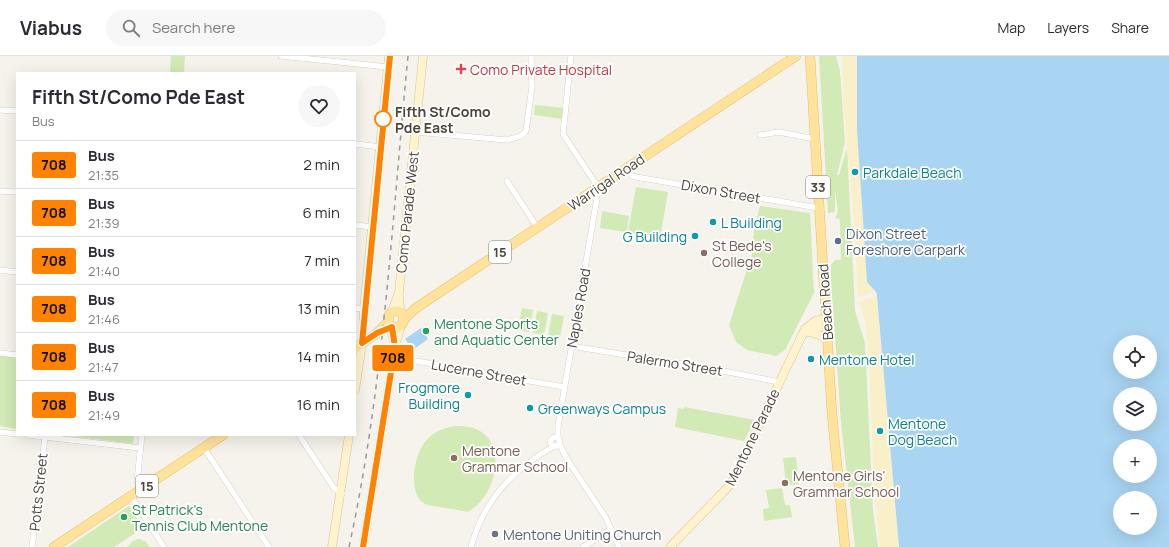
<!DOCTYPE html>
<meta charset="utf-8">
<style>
:root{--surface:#fff;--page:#f7f7f7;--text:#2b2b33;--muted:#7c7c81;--line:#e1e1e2}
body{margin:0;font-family:Manrope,sans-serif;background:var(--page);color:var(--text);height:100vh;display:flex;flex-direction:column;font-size:15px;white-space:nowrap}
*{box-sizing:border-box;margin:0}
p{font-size:13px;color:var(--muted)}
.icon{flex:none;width:22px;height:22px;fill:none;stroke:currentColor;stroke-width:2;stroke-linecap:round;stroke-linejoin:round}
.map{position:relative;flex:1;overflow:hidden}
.sheet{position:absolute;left:16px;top:16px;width:340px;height:364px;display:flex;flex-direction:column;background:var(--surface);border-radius:0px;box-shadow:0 4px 16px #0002}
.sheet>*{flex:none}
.badge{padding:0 8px;border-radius:3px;font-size:14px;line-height:26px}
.fabs{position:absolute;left:1113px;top:279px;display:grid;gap:8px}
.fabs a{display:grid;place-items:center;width:44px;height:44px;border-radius:50%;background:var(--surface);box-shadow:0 4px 16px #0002;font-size:20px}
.map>.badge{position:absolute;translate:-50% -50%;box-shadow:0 0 0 2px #fff}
.round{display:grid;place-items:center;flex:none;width:42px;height:42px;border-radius:21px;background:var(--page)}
.headline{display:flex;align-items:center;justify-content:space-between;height:68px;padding:0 16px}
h1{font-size:19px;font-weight:700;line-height:30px}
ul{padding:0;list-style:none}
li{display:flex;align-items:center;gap:12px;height:48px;padding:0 16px;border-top:1px solid var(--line)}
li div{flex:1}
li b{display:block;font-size:15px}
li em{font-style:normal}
li .badge{min-width:44px;font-weight:700;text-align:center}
header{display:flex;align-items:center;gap:24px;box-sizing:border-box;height:56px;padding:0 20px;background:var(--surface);border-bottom:1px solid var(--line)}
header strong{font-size:19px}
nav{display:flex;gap:22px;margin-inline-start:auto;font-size:14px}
.search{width:280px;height:36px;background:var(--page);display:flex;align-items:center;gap:10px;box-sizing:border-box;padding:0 14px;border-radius:22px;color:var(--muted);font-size:15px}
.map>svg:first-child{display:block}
.green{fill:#d2eab5}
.sand{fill:#f9efc9}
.water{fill:#a9d4f2;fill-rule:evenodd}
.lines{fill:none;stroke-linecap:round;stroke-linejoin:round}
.street-casing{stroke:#c2bbae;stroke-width:6}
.secondary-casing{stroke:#d6c79b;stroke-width:9}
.primary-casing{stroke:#e6c16a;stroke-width:10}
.street{stroke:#fff;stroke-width:5.5}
.secondary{stroke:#fff3cd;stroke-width:8}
.primary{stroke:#ffe39c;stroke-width:9}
.rail{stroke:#9a9a9a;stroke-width:1.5;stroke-dasharray:5 5;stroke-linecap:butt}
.line-casing{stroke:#fff;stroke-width:9}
.line{stroke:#ff8200;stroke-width:6}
.health-dot{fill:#e0444e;stroke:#fff;stroke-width:1.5}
.stop-dot{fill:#fff;stroke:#ff8200;stroke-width:2}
.culture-dot{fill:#0f9aa8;stroke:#fff;stroke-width:1.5}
.service-dot{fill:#5c6f8a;stroke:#fff;stroke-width:1.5}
.education-dot{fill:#8d6e63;stroke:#fff;stroke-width:1.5}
.leisure-dot{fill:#2e9e5b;stroke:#fff;stroke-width:1.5}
.worship-dot{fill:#6b7280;stroke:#fff;stroke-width:1.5}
.labels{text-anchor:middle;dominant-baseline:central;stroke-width:3.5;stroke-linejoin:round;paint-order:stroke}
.shield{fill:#fff;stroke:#817c74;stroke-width:1}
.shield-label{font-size:13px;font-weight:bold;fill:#4b4439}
.health-label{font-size:14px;fill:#be3a42;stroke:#fff;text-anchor:start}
.stop-label{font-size:14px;font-weight:bold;fill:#4b4439;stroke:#fff;text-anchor:start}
.culture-label{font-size:14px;fill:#0d838f;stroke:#fff;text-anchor:start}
.street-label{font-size:14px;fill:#4b4439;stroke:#fff}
.service-label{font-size:14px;fill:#4e5e75;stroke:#fff;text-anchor:start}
.education-label{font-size:14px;fill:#785e54;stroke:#fff;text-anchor:start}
.leisure-label{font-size:14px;fill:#27864d;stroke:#fff;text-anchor:start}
.worship-label{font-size:14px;fill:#5b616d;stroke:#fff;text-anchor:start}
</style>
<header>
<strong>Viabus</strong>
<div class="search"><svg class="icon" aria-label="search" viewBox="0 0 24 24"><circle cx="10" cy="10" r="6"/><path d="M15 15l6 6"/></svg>Search here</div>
<nav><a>Map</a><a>Layers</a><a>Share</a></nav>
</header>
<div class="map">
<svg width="1169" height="491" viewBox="0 0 1169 491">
<rect width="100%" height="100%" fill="#f6f3ec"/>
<!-- green -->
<path class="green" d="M171 0H185L184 17H170Z
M819 0H836L840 15 845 86 837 119H839L847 92 855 255 865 287 873 454 878 491H855L841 367 831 223V209L835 204H841L840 166 839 162 835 163 838 155 835 135V154L834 157 832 156 828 158Z
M535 49 564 52 563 63 534 59Z
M636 131 668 136 660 182 628 176Z
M760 150 810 157 814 237 785 294 776 300 747 294 736 286 729 269 752 198 754 173Z
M602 155 629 160 627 176 600 172Z
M522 252 533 254 529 276 518 274Z
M537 255 548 257 544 279 533 277Z
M552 258 564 260 560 282 548 280Z
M0 299 17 301V373L0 370Z
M684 351 755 364 744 385 675 371 678 352 684 353Z
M455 370C462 370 469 370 476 373 503 384 498 423 484 441 480 447 474 452 468 456 462 454 428 450 425 448 407 438 414 399 425 386 433 376 443 372 455 370Z
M65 379H134L133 388Z
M796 401 799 428 786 429 783 402Z
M782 432 785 449H790L792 461 764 465 763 453 769 452 766 434Z
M129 450 143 472 114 491H68Z
M138 483 145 485 150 491H127L133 485Z"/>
<!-- sand -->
<path class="sand" d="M842 0H857V73L867 226 876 236 858 241 854 163 843 43Z
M877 240 899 491H880L873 422H874L868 289 865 264 859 246Z"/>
<!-- water -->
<path class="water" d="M857 0H1169V491H899L877 240 876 236 867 226 857 73ZM1120 286H1150V316H1120ZM1120 338H1150V368H1120ZM1120 390H1150V420H1120ZM1120 442H1150V472H1120Z
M421 272 428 283 413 294 405 283Z"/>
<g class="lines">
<defs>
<path id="street" d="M281 0 388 11
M571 0 563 78 598 131
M0 54 17 55
M415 76 507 84 521 80 526 75 532 31 531 0
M760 79 779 76 815 83
M355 88 381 91
M627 112 632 120 636 121 819 152
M507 125 537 171
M0 135 17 136
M355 169 373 171
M0 214 17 216
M355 252 364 253
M571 290 718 314 779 326
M0 297 17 299
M393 301 564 331
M0 376 17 378
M28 379 140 392
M299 379 334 432 342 438
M550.5 386a4.5 4.5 0 1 1 9 0a4.5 4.5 0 1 1-9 0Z
M558 382V370L597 142 593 134
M559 387 567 403 606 462 619 491
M204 392 269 491
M141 433 137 425 142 379
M131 440 164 491
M32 491 45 381
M471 491C484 443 513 414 554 390
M583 491 611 473"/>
<path id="secondary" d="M399 240 400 251 399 255
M392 256 399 236 423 0
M393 272 392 278 395 291
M810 276 827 282
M803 278 815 272 826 270
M355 334 363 281 364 253 389 0
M332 491 349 379
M363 491 395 291 401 269
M670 491 731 428 805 273 815 265 826 262"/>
<path id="primary" d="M810 0 832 358 845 491
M388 263a8 8 0 1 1 16 0a8 8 0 1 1-16 0Z
M403 264 416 252 796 0
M355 292 377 277 389 265
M54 491 223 379"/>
</defs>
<!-- street casing -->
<use href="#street" class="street-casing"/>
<!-- secondary casing -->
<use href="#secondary" class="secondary-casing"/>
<!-- primary casing -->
<use href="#primary" class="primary-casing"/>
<!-- street -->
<use href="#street" class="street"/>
<!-- secondary -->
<use href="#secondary" class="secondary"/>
<!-- primary -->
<use href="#primary" class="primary"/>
<!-- rail -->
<path class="rail" d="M349 491C384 330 392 164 408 0"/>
</g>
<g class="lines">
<defs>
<path id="line" d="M363 491 395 291 392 271 377 277 362 287 390 0"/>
</defs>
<!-- line casing -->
<use href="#line" class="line-casing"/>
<!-- line -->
<use href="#line" class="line"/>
</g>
<!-- markers -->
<path class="health-dot" d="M459 7h4v4h4v4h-4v4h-4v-4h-4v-4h4z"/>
<circle class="stop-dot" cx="383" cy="63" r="8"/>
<g class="culture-dot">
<circle cx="855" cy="116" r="4"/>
<circle cx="713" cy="166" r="4"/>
<circle cx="695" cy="180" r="4"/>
<circle cx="811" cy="303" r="4"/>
<circle cx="468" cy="339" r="4"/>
<circle cx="530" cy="352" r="4"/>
<circle cx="880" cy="375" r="4"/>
</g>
<circle class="service-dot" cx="838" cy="185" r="4"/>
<g class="education-dot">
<circle cx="704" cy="197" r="4"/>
<circle cx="454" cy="402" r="4"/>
<circle cx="785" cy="427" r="4"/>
</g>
<g class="leisure-dot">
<circle cx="426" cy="275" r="4"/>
<circle cx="124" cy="461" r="4"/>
</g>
<circle class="worship-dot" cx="495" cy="478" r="4"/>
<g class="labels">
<!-- shield labels -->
<g class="shield">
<rect x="806" y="120" width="24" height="22" rx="3"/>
<rect x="489" y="185" width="22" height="22" rx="3"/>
<rect x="136" y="419" width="22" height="22" rx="3"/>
</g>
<g class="shield-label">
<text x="818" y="131">33</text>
<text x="500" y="196">15</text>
<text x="147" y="430">15</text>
</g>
<!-- health labels -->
<g class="health-label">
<text x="470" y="13">Como Private Hospital</text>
</g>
<!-- stop labels -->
<g class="stop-label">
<text x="395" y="55">Fifth St/Como<tspan x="395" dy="16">Pde East</tspan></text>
</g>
<!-- culture labels -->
<g class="culture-label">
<text x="863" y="116">Parkdale Beach</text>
<text x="721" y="166">L Building</text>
<text x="687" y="180" text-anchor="end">G Building</text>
<text x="819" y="303">Mentone Hotel</text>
<text x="460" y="331" text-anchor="end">Frogmore<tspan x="460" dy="16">Building</tspan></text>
<text x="538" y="352">Greenways Campus</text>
<text x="888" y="367">Mentone<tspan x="888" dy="16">Dog Beach</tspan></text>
</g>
<!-- street labels -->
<g class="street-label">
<text transform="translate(606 126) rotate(-34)">Warrigal Road</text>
<text transform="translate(721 135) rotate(10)">Dixon Street</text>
<text transform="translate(407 156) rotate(-84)">Como Parade West</text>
<text transform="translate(825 246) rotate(-94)">Beach Road</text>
<text transform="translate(578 252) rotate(-80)">Naples Road</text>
<text transform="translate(675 307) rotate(9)">Palermo Street</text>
<text transform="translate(479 316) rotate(10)">Lucerne Street</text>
<text transform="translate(752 381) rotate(-64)">Mentone Parade</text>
<text transform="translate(38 436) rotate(-84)">Potts Street</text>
</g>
<!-- service labels -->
<g class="service-label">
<text x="846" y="177">Dixon Street<tspan x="846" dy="16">Foreshore Carpark</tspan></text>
</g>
<!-- education labels -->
<g class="education-label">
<text x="712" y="189">St Bede's<tspan x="712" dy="16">College</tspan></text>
<text x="462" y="394">Mentone<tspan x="462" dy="16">Grammar School</tspan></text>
<text x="793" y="419">Mentone Girls'<tspan x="793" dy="16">Grammar School</tspan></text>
</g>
<!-- leisure labels -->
<g class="leisure-label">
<text x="434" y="267">Mentone Sports<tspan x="434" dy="16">and Aquatic Center</tspan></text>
<text x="132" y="453">St Patrick's<tspan x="132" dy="16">Tennis Club Mentone</tspan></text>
</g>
<!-- worship labels -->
<g class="worship-label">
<text x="503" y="478">Mentone Uniting Church</text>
</g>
</g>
</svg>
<div class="fabs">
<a><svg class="icon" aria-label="locate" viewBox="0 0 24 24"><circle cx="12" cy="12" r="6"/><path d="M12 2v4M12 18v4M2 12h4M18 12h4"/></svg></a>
<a><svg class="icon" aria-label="layers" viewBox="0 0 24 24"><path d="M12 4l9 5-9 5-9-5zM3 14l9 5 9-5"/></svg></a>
<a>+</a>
<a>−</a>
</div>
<b class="badge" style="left:393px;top:302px;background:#ff8200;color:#111">708</b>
<section class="sheet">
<div class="headline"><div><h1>Fifth St/Como Pde East</h1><p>Bus</p></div><a class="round"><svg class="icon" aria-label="heart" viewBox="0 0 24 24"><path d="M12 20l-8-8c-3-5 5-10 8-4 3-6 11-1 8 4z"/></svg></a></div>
<ul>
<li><span class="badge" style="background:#ff8200;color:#111">708</span><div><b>Bus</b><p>21:35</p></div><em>2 min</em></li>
<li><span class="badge" style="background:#ff8200;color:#111">708</span><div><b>Bus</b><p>21:39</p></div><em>6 min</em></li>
<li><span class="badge" style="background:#ff8200;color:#111">708</span><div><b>Bus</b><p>21:40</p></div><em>7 min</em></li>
<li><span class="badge" style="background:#ff8200;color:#111">708</span><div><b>Bus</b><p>21:46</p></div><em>13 min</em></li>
<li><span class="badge" style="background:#ff8200;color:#111">708</span><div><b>Bus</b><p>21:47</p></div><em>14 min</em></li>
<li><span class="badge" style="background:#ff8200;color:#111">708</span><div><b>Bus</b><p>21:49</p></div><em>16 min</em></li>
</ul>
</section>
</div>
